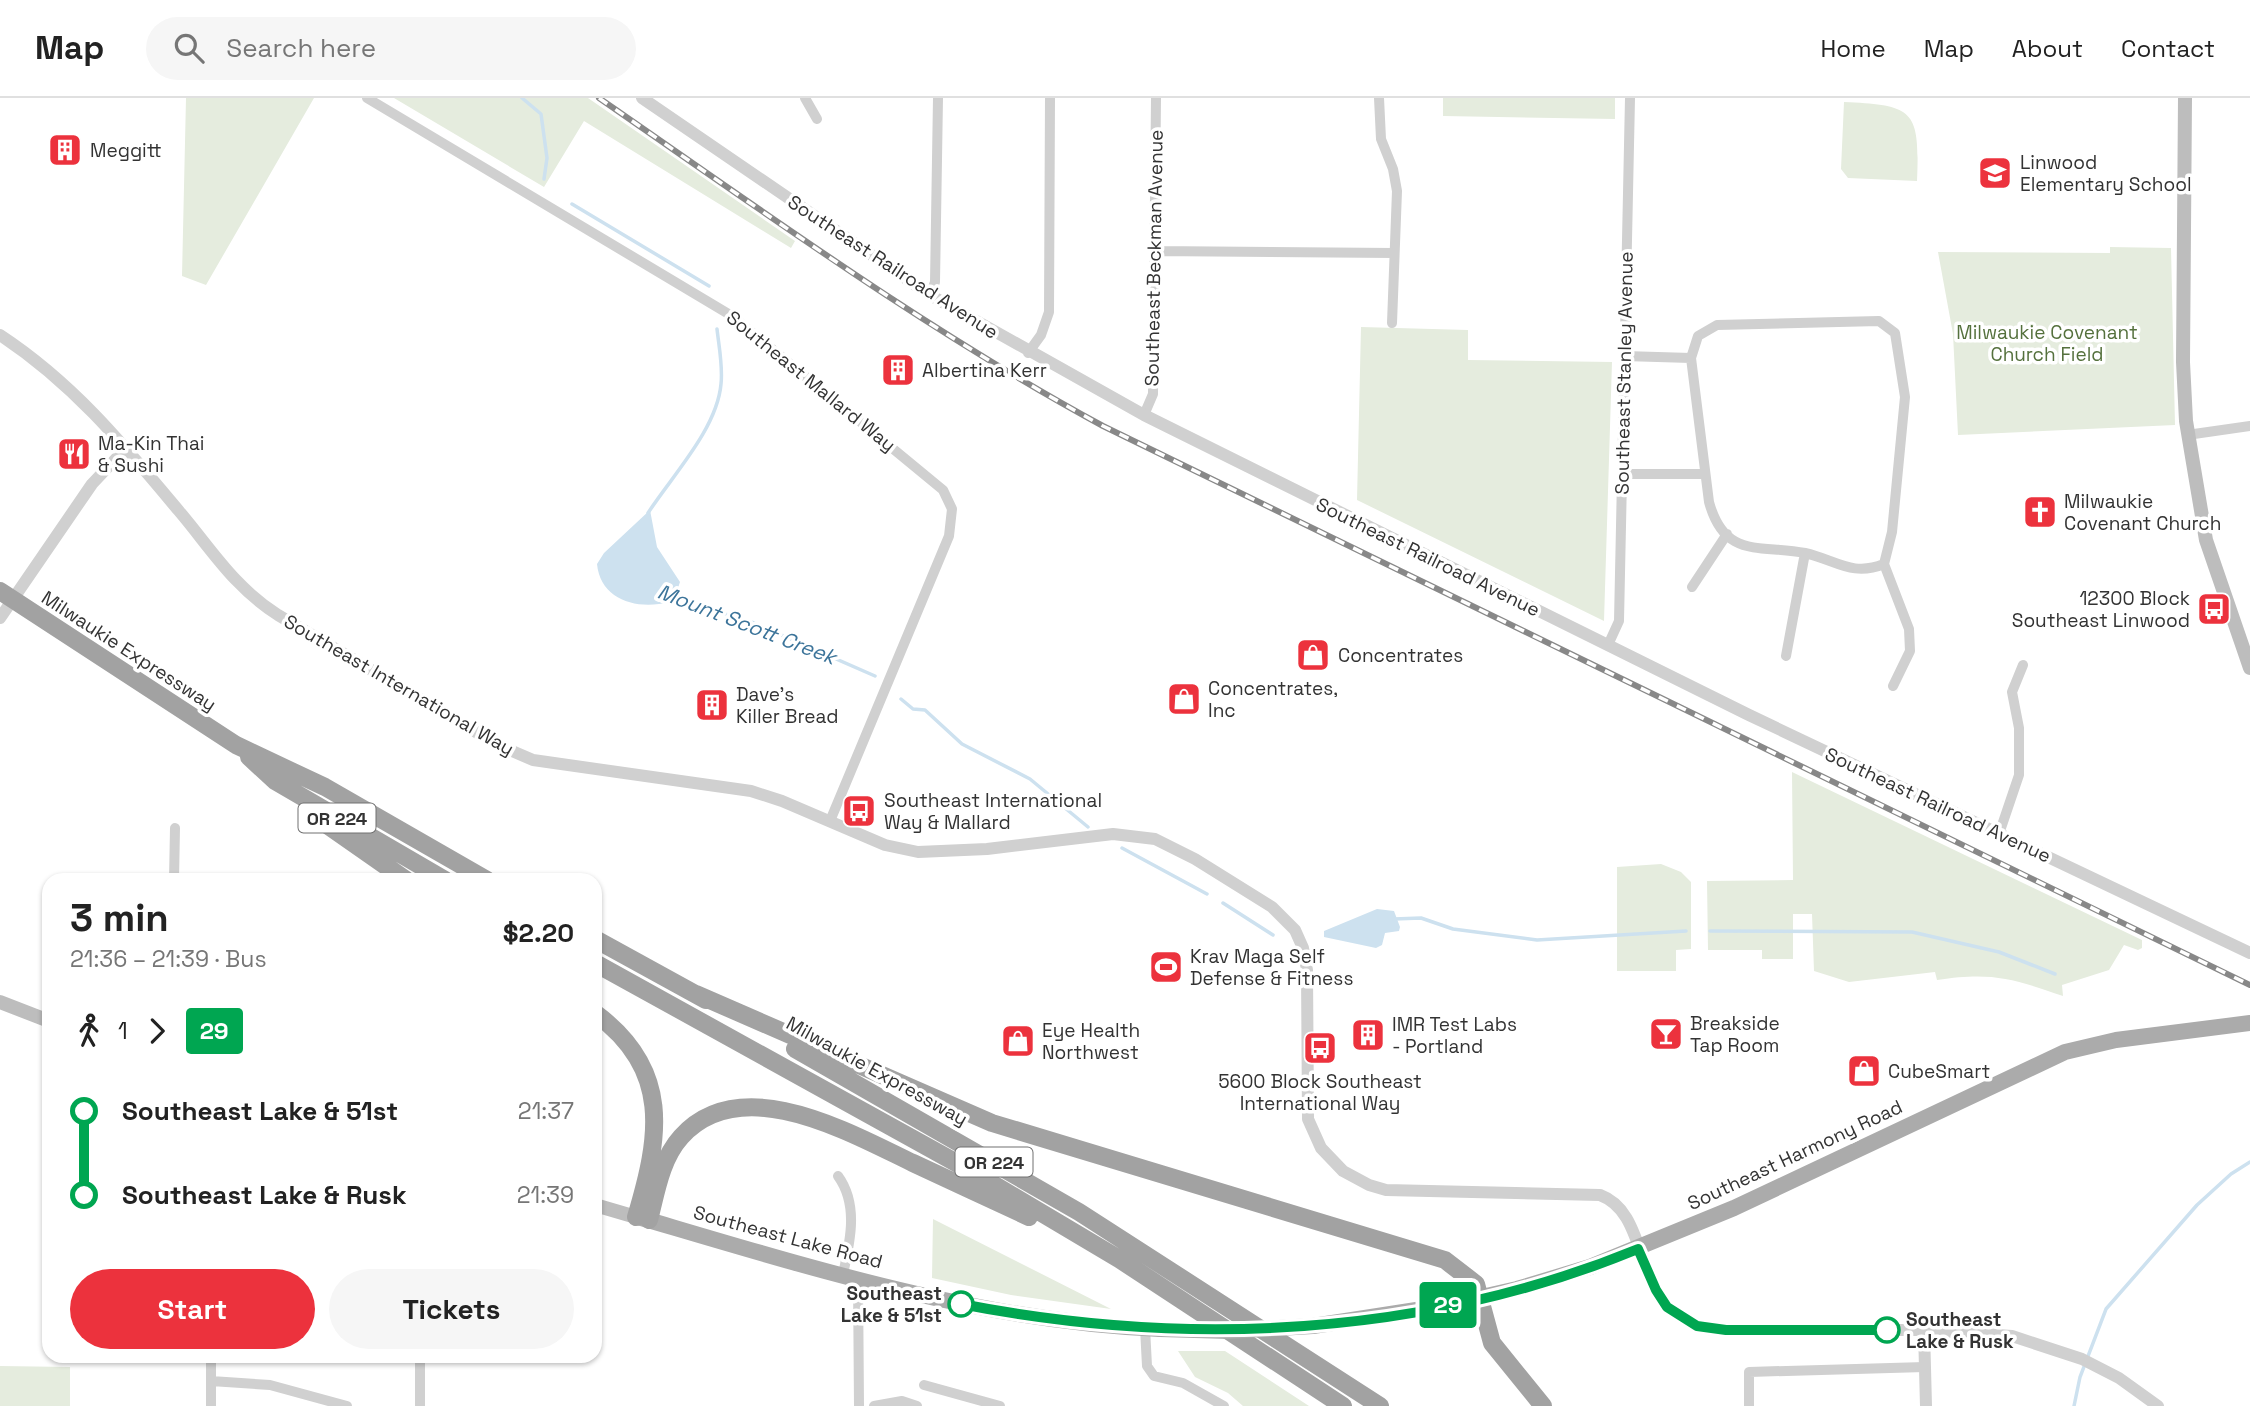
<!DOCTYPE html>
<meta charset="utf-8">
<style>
:root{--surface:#fff;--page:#f6f6f6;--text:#222;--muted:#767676;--line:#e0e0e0;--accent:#ec323d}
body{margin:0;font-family:"Space Grotesk",sans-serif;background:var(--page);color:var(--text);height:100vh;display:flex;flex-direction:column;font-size:26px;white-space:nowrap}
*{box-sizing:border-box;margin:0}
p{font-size:23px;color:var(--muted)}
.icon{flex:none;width:38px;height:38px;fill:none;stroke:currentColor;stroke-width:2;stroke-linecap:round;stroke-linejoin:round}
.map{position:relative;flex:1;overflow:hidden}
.drawer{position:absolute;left:42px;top:775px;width:560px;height:490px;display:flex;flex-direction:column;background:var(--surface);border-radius:21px;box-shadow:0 2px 5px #0004}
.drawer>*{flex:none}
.badge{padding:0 14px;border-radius:5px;font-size:24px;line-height:46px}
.map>.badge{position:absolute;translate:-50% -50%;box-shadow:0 0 0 4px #fff}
.legs{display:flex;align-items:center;gap:10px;height:77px;padding:0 28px;font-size:23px}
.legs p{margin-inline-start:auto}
.summary{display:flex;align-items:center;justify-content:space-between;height:119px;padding:0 28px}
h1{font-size:38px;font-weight:700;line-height:52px}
.button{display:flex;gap:14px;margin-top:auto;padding:14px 28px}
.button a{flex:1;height:80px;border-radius:42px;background:var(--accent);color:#fff;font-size:28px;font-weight:700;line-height:80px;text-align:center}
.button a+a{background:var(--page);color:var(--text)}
ul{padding:0 28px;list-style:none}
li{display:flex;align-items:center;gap:24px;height:84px;font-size:26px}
li i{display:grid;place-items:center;width:10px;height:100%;margin:0 9px;background:currentColor}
li i::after{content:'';width:18px;height:18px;margin:-9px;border:5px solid;border-radius:50%;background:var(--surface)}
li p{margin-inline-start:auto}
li:first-child i{background:linear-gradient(#0000 50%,currentColor 0)}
li:last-child i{background:linear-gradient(currentColor 50%,#0000 0)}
header{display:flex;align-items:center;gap:42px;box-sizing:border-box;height:98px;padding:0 35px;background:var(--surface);border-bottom:2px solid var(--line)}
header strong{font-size:33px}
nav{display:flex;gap:38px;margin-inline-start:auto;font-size:24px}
.search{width:490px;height:63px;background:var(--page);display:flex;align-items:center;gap:18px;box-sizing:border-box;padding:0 24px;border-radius:38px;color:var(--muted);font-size:26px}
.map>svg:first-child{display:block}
.green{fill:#e5ecde}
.water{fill:#cde1ef}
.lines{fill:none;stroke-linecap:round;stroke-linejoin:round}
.stream{stroke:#cde1ef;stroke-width:3.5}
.minor{stroke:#d0d0d0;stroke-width:10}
.tertiary{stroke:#d0d0d0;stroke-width:12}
.secondary{stroke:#bdbdbd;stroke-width:14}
.primary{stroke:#ababab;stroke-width:16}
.trunk{stroke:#a2a2a2;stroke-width:18}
.rail-casing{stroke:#888;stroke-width:6}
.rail{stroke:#fff;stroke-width:3.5;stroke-dasharray:10;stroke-linecap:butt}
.primary-bridge{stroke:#ababab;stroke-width:16}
.line-1-casing{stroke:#fff;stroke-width:16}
.line-1{stroke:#00a651;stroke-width:10}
.stop-1-dot{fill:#fff;stroke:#00a651;stroke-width:3.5}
.labels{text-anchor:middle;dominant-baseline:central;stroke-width:7;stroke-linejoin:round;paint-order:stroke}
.shield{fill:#fff;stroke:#707070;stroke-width:2}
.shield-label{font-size:18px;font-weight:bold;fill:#333}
.poi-label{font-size:19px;fill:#333;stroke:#fff;text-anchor:start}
.street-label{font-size:19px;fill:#333;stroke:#fff}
.park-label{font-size:19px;fill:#55713d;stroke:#fff}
.stop-label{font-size:19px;font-weight:bold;fill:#333;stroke:#fff;text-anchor:end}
.water-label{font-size:21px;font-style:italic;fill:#3c749a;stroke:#fff}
</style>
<header>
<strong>Map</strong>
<div class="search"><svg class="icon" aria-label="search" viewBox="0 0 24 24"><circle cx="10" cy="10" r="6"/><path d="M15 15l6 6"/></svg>Search here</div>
<nav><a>Home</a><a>Map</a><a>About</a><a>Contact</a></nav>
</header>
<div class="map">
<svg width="2250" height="1308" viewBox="0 0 2250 1308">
<rect width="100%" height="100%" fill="#fff"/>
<!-- green -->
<path class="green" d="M186 0H314L206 187 182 178Z
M394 0H588L795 143 791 150 584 23 544 89Z
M1443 0H1615V21L1443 18Z
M1844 4C1914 7 1920 12 1917 83L1848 80 1841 71Z
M2110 149 2171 150 2175 327 1958 337 1953 236 1938 154 2110 155Z
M1361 229 1468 232V262L1612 264 1604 523 1357 402Z
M1792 674 2142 842V850L2138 852 2124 847 2109 872 2062 887 2063 898C2011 880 1991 874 1937 882L1935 874 1849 884 1814 873 1812 816H1793V861H1762V852H1708L1707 783 1793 782Z
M1661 766 1681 774 1691 784V851L1676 852V873H1617V769Z
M933 1121 1111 1211 1011 1197 932 1180Z
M1178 1253H1225L1309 1308H1243L1228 1295 1195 1279Z
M0 1268 70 1269V1308H0Z"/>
<!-- water -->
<path class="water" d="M650 412 657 449 680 484C678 489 677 497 674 500 671 505 664 505 659 506 630 510 600 498 597 466L604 455Z
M1377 811 1394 813 1400 829 1399 833 1385 835 1382 847 1376 850 1324 839V833Z"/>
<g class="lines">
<!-- stream -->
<path class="stream" d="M522 0 541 16 547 60 544 81
M572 106 709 188
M648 415C672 378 717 331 721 286 723 268 719 249 717 231
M670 499 754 525 875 578
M901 601 913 611 925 612 962 646 1030 681 1088 729
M1122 750 1207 796
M1223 805 1273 837
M1394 821 1421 820 1453 831 1537 842 1686 833
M1710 833 1912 834 1999 854 2055 876
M2074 1308 2080 1279 2106 1211 2197 1107 2231 1076 2250 1064"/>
<!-- minor -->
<path class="minor" d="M367 0 732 218 943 392 952 411 949 438 830 723
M805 0 817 21
M1379 0 1381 41 1393 71 1397 93 1392 225
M1154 153 1394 155
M930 197 935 184 938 0
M1879 223 1895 235 1905 299 1892 434 1884 466C1852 479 1836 462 1805 455 1761 446 1725 462 1709 404L1691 260 1698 238 1717 227Z
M1028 255 1041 237 1049 214 1050 0
M1624 258 1691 260
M1144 317 1153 296 1156 0
M2187 337 2250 328
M1623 376H1704
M1884 466 1909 531 1910 553 1893 588
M1692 489 1727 436
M1608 547 1619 523 1630 0
M1786 558 1805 455
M1999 736 2019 677V630L2012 594 2023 567
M174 782 175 730
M838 1078C859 1107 850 1144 843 1176
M858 1180 859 1308
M1145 1230 1147 1268 1154 1278 1183 1285 1224 1308
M211 1258V1308
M420 1258V1308
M211 1283 270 1287 347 1308
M924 1287 1000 1308
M874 1308 902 1303 917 1308
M1749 1308V1274L1925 1269"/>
<!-- tertiary -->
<path class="tertiary" d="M642 0 930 197 1144 317 1749 617 2250 855
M0 237C73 285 123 346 179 413 212 452 233 488 278 517L498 647 533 662 751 693 782 703 885 747 918 754 987 751 1113 736 1155 741 1195 761 1272 809 1295 832 1303 850 1307 872 1308 1021 1321 1050 1343 1073 1369 1087 1386 1092 1600 1097C1655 1117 1628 1217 1713 1232H1924L2012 1238 2082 1261 2119 1280 2158 1308
M0 520 92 386 126 350
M1924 1232 1926 1308"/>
<!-- secondary -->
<path class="secondary" d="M2185 0 2183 264 2186 323 2206 442 2250 570
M0 904 49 923
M595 1107 636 1119"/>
<!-- primary -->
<path class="primary" d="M638 1119C808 1169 982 1224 1160 1231
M1313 1228 1442 1208 1517 1191 1590 1169 1734 1110 2065 954 2116 942 2250 925"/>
<!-- trunk -->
<path class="trunk" d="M0 493 236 647 325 689 487 782
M249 659 275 683 445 782
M323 724 406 782
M595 841 706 902
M595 865 971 1073 1119 1161 1343 1308
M696 896 992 1025 1445 1162 1476 1186 1492 1245 1543 1308
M595 915C672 972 660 1038 636 1119
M795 951 1079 1114 1380 1308
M649 1122C656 1095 661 1061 681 1039 741 972 850 1035 913 1065 952 1083 990 1101 1029 1119"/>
<defs>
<path id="rail" d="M599 0C764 114 926 232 1103 328L2250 887"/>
</defs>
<!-- rail casing -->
<use href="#rail" class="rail-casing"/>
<!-- rail -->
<use href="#rail" class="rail"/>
<!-- primary-bridge -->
<path class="primary-bridge" d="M1160 1231 1229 1233 1313 1228"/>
</g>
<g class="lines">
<defs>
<path id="line-1" d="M961 1206C1187 1250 1424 1239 1638 1151L1656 1192 1667 1209 1697 1228 1726 1232H1887"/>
</defs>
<!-- line-1 casing -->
<use href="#line-1" class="line-1-casing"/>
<!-- line-1 -->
<use href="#line-1" class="line-1"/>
</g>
<!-- icons -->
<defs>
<symbol id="building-square" viewBox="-11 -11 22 22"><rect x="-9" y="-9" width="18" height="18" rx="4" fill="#ec323d" stroke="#fff"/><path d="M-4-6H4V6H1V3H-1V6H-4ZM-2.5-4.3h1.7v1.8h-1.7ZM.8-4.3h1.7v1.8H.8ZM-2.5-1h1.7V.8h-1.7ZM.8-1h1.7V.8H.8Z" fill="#fff"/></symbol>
<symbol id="school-square" viewBox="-11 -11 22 22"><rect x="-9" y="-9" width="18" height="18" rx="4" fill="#ec323d" stroke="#fff"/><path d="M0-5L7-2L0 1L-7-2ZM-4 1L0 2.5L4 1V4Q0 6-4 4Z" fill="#fff"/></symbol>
<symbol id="restaurant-square" viewBox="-11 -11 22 22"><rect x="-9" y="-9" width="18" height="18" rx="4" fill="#ec323d" stroke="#fff"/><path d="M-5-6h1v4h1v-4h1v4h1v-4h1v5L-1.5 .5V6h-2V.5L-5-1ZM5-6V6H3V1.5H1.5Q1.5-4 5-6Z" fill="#fff"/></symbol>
<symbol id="church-square" viewBox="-11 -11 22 22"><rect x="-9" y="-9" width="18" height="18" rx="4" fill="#ec323d" stroke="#fff"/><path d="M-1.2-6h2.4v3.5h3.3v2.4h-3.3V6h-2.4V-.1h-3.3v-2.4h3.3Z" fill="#fff"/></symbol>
<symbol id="bus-square" viewBox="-11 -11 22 22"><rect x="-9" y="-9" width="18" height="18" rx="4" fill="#ec323d" stroke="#fff"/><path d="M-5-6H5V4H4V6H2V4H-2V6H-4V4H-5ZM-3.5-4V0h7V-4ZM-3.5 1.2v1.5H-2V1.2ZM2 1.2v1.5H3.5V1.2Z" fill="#fff"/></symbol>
<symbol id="shop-square" viewBox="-11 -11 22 22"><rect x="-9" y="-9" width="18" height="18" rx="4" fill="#ec323d" stroke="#fff"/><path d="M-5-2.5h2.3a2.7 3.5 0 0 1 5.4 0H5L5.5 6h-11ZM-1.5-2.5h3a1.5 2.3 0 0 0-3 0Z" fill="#fff"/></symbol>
<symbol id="stadium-square" viewBox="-11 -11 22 22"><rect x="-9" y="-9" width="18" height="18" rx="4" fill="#ec323d" stroke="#fff"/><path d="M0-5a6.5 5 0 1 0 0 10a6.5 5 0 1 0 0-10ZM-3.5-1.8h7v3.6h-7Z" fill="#fff"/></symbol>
<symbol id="bar-square" viewBox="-11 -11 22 22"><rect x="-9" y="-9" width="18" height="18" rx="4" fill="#ec323d" stroke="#fff"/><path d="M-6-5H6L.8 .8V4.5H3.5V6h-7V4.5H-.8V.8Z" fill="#fff"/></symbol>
</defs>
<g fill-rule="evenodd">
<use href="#building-square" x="46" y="33" width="38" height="38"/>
<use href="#school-square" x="1976" y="56" width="38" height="38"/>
<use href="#building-square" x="879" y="253" width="38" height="38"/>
<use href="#restaurant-square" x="55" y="337" width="38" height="38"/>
<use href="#church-square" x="2021" y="395" width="38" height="38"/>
<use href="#bus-square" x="2195" y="492" width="38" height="38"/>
<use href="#shop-square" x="1294" y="538" width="38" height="38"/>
<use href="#shop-square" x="1165" y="582" width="38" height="38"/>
<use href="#building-square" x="693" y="588" width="38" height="38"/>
<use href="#bus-square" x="840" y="694" width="38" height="38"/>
<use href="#stadium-square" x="1147" y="850" width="38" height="38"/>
<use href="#bar-square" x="1647" y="917" width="38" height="38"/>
<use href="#building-square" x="1349" y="918" width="38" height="38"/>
<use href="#shop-square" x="999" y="924" width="38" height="38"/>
<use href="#bus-square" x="1301" y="931" width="38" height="38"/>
<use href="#shop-square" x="1845" y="954" width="38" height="38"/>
</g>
<!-- markers -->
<g class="stop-1-dot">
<circle cx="961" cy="1206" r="12"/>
<circle cx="1887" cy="1232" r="12"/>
</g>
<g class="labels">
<!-- shield labels -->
<g class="shield">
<rect x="298.5" y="705.5" width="77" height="29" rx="5"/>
<rect x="955.5" y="1049.5" width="77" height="29" rx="5"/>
</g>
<g class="shield-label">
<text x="337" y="720">OR 224</text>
<text x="994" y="1064">OR 224</text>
</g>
<!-- poi labels -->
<g class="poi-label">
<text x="90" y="52">Meggitt</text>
<text x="2020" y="64">Linwood<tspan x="2020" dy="22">Elementary School</tspan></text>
<text x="922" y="272">Albertina Kerr</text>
<text x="98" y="345">Ma-Kin Thai<tspan x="98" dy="22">&amp; Sushi</tspan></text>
<text x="2064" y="403">Milwaukie<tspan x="2064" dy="22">Covenant Church</tspan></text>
<text x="2190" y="500" text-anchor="end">12300 Block<tspan x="2190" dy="22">Southeast Linwood</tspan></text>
<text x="1338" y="557">Concentrates</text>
<text x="1208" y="590">Concentrates,<tspan x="1208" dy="22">Inc</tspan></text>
<text x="736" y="596">Dave's<tspan x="736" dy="22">Killer Bread</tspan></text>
<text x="884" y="702">Southeast International<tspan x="884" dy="22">Way &amp; Mallard</tspan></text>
<text x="1190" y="858">Krav Maga Self<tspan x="1190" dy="22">Defense &amp; Fitness</tspan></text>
<text x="1690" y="925">Breakside<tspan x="1690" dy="22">Tap Room</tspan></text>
<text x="1392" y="926">IMR Test Labs<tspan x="1392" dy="22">- Portland</tspan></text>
<text x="1042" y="932">Eye Health<tspan x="1042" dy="22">Northwest</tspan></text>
<text x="1888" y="973">CubeSmart</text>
<text x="1320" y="983" text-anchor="middle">5600 Block Southeast<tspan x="1320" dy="22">International Way</tspan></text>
</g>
<!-- street labels -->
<g class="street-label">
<text transform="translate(1154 160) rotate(-89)">Southeast Beckman Avenue</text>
<text transform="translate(893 169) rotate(33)">Southeast Railroad Avenue</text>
<text transform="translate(1624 275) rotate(-89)">Southeast Stanley Avenue</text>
<text transform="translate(811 283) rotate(39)">Southeast Mallard Way</text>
<text transform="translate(1428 459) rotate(26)">Southeast Railroad Avenue</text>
<text transform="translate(129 553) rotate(33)">Milwaukie Expressway</text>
<text transform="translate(399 587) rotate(30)">Southeast International Way</text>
<text transform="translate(1938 707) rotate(25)">Southeast Railroad Avenue</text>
<text transform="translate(877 973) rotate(29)">Milwaukie Expressway</text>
<text transform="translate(1795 1057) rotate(-25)">Southeast Harmony Road</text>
<text transform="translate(788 1139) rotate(15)">Southeast Lake Road</text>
</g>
<!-- park labels -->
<g class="park-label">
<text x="2047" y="234">Milwaukie Covenant<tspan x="2047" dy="22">Church Field</tspan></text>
</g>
<!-- stop labels -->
<g class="stop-label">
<text x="942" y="1195">Southeast<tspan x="942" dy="22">Lake &amp; 51st</tspan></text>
<text x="1906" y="1221" text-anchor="start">Southeast<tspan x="1906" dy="22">Lake &amp; Rusk</tspan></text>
</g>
<!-- water labels -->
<g class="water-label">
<text transform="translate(747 526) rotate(21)">Mount Scott Creek</text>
</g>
</g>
</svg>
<b class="badge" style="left:1448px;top:1207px;background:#00a651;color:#fff">29</b>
<section class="drawer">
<div class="summary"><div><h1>3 min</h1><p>21:36 – 21:39 · Bus</p></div><b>$2.20</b></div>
<div class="legs"><svg class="icon" aria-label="walk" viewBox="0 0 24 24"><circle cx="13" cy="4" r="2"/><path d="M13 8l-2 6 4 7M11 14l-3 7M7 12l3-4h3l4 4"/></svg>1<svg class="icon" aria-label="forward" viewBox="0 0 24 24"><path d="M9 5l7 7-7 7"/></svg><b class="badge" style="background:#00a651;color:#fff">29</b></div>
<ul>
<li><i style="color:#00a651"></i><b>Southeast Lake &amp; 51st</b><p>21:37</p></li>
<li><i style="color:#00a651"></i><b>Southeast Lake &amp; Rusk</b><p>21:39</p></li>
</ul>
<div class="button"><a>Start</a><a>Tickets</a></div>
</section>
</div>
